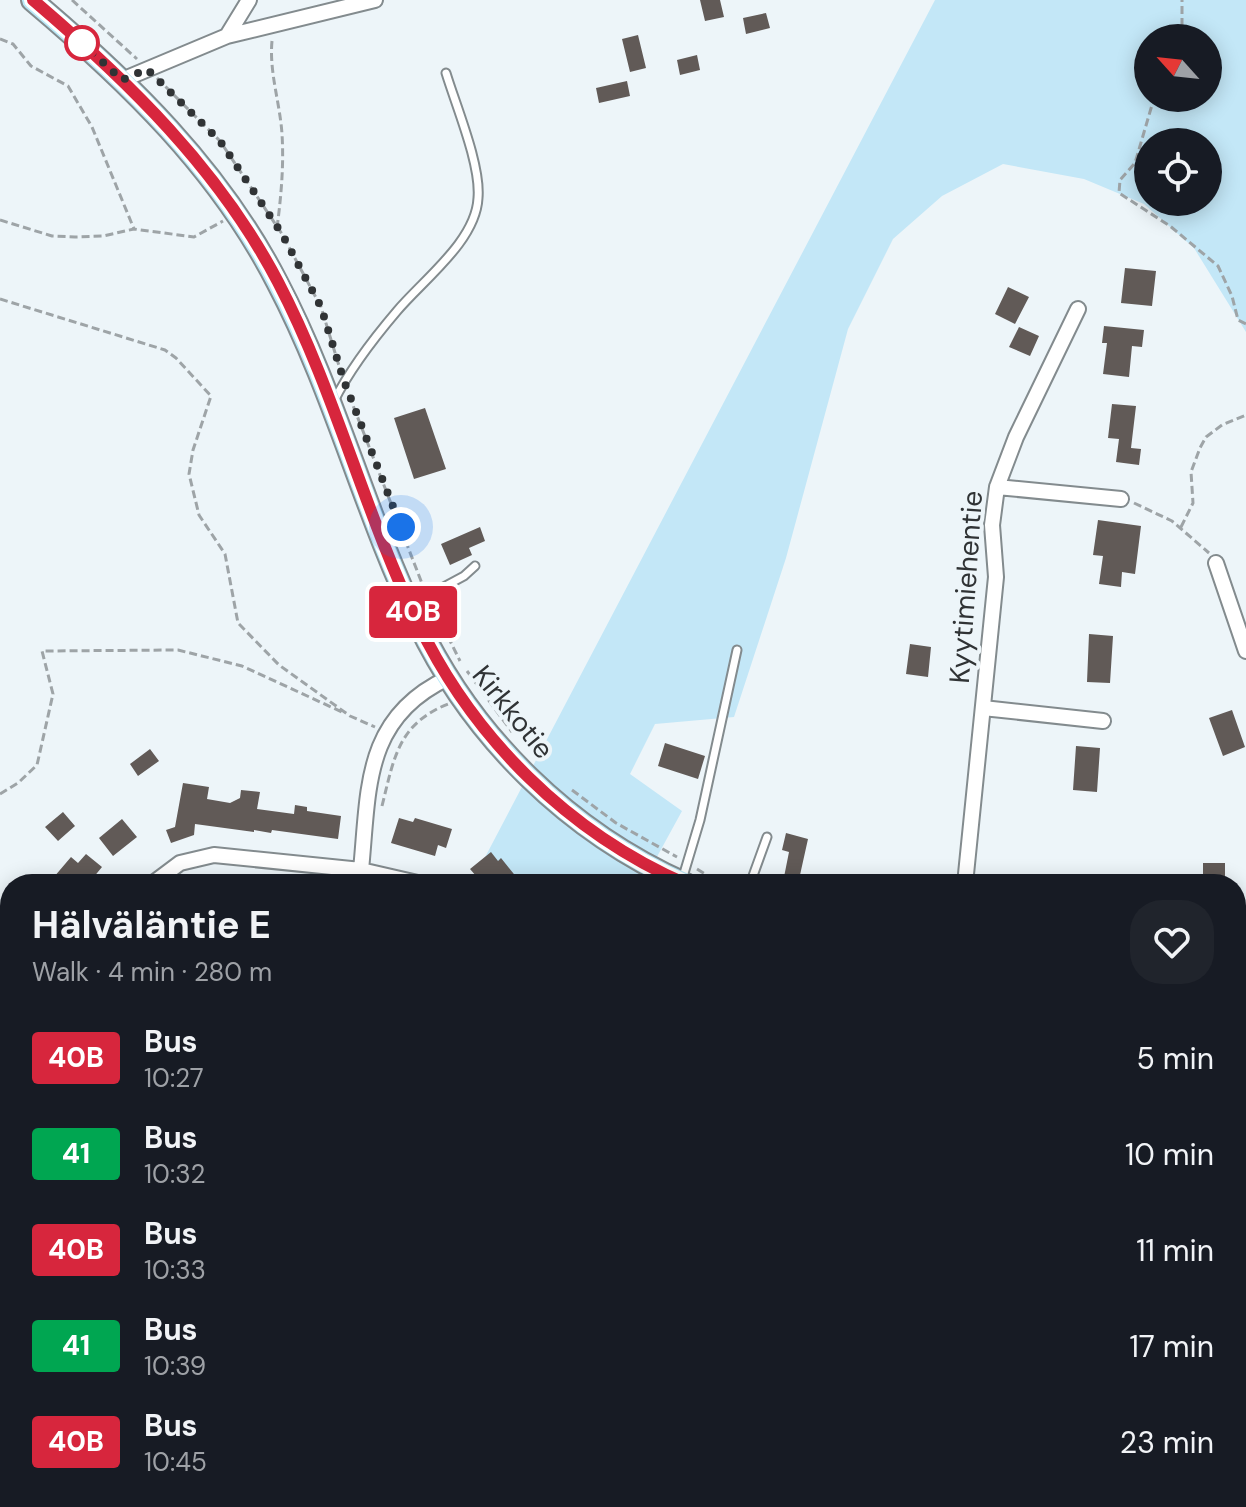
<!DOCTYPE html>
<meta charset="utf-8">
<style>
:root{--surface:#171b24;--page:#20242c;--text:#f1f3f6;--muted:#9ea1a6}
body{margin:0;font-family:"DM Sans",sans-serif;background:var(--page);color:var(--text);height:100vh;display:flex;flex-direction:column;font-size:30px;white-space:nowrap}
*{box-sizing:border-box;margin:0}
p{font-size:26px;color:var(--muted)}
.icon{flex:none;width:44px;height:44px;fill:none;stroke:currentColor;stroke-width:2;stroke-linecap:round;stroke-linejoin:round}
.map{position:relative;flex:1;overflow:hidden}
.sheet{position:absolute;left:0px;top:874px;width:1246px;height:634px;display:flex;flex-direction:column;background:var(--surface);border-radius:32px 32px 0 0;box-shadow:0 4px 20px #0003}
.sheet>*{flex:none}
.badge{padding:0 16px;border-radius:6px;font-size:28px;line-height:52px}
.needle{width:52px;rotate:297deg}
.tools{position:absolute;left:1134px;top:24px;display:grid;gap:16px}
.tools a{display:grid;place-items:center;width:88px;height:88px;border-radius:50%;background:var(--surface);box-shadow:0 4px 20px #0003;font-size:40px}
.you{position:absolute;width:40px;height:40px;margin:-20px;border:6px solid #fff;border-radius:50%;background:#1a73e8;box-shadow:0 0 0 12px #1a73e833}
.map>.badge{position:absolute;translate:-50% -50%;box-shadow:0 0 0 4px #fff}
.round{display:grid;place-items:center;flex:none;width:84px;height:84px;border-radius:32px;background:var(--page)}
.head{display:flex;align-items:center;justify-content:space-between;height:136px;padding:0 32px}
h1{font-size:38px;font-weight:700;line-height:60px}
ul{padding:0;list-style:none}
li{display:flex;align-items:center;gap:24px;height:96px;padding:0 32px}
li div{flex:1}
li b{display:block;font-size:30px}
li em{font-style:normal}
li .badge{min-width:88px;font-weight:700;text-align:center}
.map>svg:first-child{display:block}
.green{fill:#c3e7f7;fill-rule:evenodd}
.building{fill:#615a57}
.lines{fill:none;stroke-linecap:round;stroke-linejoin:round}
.lane-casing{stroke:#838b8e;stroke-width:11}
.street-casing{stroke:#838b8e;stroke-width:18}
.secondary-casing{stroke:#838b8e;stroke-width:24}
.path{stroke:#9ea4a7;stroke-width:3;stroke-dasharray:8 4;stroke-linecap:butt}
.lane{stroke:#fff;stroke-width:7}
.street{stroke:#fff;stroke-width:14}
.secondary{stroke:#bbe9f8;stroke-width:20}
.line-casing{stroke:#fff;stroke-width:18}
.line{stroke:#d7263d;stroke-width:12}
.walk{stroke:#303335;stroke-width:8;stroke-dasharray:0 14.4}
.stop-dot{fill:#fff;stroke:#d7263d;stroke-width:4}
.labels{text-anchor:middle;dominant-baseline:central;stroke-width:8;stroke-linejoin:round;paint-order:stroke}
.street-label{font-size:28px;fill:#303335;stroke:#edf5f9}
</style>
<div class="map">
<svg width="1246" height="1507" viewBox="0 0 1246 1507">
<rect width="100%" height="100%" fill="#edf5f9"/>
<!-- green -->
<path class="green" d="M935 0H1246V332L1194 248 1144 204 1084 179 1003 164 942 196 893 239 848 329 786 558 734 717 655 724 630 774 682 811 647 875 664 884H471ZM1148 38H1208V98H1148ZM1148 142H1208V202H1148Z
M1236 987H1246V1507H0V1478L10 1472V1498H1236Z"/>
<!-- building -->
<path class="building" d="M700 0H720L724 17 705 21Z
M766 13 770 28 746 34 743 18Z
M638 35 646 68 630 72 622 39Z
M697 55 700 70 680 75 677 60Z
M627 81 630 96 599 103 596 88Z
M1125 268 1156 271 1152 306 1121 303Z
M1008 287 1029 297 1015 324 995 314Z
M1104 326 1144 330 1142 347 1132 346 1129 377 1103 374 1107 343H1102Z
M1019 327 1039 336 1030 356 1009 347Z
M1112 404 1136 406 1131 448 1141 449 1139 465 1116 462 1119 439 1108 438Z
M425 408 446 469 414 479 394 418Z
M1098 520 1141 526 1135 574 1122 572 1121 587 1099 584 1103 556 1093 555Z
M480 527 485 541 469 548 472 555 450 565 441 544Z
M1089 634 1113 636 1110 683 1087 682Z
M910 644 931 647 928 677 906 674Z
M1232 710 1245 747 1223 756 1209 718Z
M665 743 705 756 698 779 658 766Z
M1076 746 1100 748 1097 792 1073 790Z
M150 749 159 761 138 776 130 764Z
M183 783 209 787 207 799 230 803 240 798 241 790 260 792 257 809 294 814 295 805 307 807V811L341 816 338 839 272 830 271 833 254 830V832L195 824 194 835 171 843 166 830 175 827Z
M63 812 75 826 58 841 45 827Z
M399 818 413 822 415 818 452 829 446 848 438 845 435 856 391 843Z
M122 819 137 837 113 856 99 838Z
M786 833 808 839 798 884 783 882 789 852 782 850Z
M491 852 498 861 501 858 522 884H483L470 869Z
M86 854 102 867 88 884H48L71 857 78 863Z
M1203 863H1225V884H1203Z"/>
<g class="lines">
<defs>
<path id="lane" d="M334 401C350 369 374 338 397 311 423 280 476 241 478 198 481 165 456 106 446 73
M412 604 464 576 475 566
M682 880 700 820 737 650
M750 884 767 837"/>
<path id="street" d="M227 36 249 0
M122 80 227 36 375 0
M997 487 1121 499
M1216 563 1246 651
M983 708 1103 721
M361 870C369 789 363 718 448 678
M152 884 180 863 214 855 361 870 422 884
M965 884 996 577 992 525 997 487 1016 437 1078 309
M261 1498 264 1507
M971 1498 976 1507"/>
<path id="secondary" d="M32 0C128 81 219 169 277 282 335 392 364 512 418 623 473 738 569 832 686 884
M1236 974H1246"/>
</defs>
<!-- lane casing -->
<use href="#lane" class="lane-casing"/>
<!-- street casing -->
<use href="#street" class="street-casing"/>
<!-- secondary casing -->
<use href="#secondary" class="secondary-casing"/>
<!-- path -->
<path class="path" d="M72 0 137 59
M1182 38V0
M0 39 13 44 31 66 68 86 92 127 134 229
M272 41C269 72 280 103 282 134 284 166 281 197 277 228
M157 78 220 141 282 234 321 307 340 369
M1159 98 1152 105 1135 163 1120 180 1119 193 1170 226 1218 266 1232 296 1238 320 1246 324
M0 220 52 236 75 237 103 236 134 229 194 237 223 221
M0 299 165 350 176 358 211 396 193 450 189 474 199 515 225 554 238 623 279 665 350 716 375 727
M349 395 423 586
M1134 503 1172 521 1209 553
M1181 527 1193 503 1191 472 1200 448 1206 437 1222 425 1246 415
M432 604 460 661
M467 671 512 732
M572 790 616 823 677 857
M0 794 18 783 37 765 53 694 42 651 178 650 242 666 342 712
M382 806C394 758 398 724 448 704
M697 869 721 884
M1236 951 1246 952
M1236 1011 1246 1012
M0 1134 10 1128
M0 1279 10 1292 0 1328
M0 1334 10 1350
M1236 1467 1245 1474 1246 1487
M0 1484 10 1475
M897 1507 901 1498"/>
<!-- lane -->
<use href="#lane" class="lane"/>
<!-- street -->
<use href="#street" class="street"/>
<!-- secondary -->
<use href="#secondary" class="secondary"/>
</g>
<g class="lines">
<defs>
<path id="line" d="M33 0C128 81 219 169 278 282 335 391 364 512 418 623 473 738 569 833 686 884"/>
</defs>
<!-- line casing -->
<use href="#line" class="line-casing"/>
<!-- line -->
<use href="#line" class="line"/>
<!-- walk -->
<path class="walk" d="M82 43 122 80 147 69 220 141 282 234 321 307 344 381 401 527"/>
</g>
<!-- markers -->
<circle class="stop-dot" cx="82" cy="43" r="16"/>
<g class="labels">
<!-- street labels -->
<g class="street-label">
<text transform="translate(966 587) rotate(-86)">Kyytimiehentie</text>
<text transform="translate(513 712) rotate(51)">Kirkkotie</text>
</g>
</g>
</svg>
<div class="tools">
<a><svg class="needle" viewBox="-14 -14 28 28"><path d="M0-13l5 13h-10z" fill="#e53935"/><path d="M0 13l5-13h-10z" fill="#9ea1a6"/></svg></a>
<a><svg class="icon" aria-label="locate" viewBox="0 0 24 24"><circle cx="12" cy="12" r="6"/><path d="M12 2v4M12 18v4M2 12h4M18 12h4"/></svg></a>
</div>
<div class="you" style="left:401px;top:527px"></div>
<b class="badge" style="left:413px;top:612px;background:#d7263d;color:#fff">40B</b>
<section class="sheet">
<div class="head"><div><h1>Hälväläntie E</h1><p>Walk · 4 min · 280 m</p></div><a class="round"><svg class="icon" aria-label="heart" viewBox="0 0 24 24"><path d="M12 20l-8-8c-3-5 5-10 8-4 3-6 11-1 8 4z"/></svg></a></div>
<ul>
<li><span class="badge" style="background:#d7263d;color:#fff">40B</span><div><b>Bus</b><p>10:27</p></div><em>5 min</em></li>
<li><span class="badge" style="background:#00a651;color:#fff">41</span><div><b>Bus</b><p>10:32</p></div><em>10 min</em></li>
<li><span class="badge" style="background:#d7263d;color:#fff">40B</span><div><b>Bus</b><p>10:33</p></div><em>11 min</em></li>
<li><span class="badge" style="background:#00a651;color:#fff">41</span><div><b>Bus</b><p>10:39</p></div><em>17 min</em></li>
<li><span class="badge" style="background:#d7263d;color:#fff">40B</span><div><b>Bus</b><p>10:45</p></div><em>23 min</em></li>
</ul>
</section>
</div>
